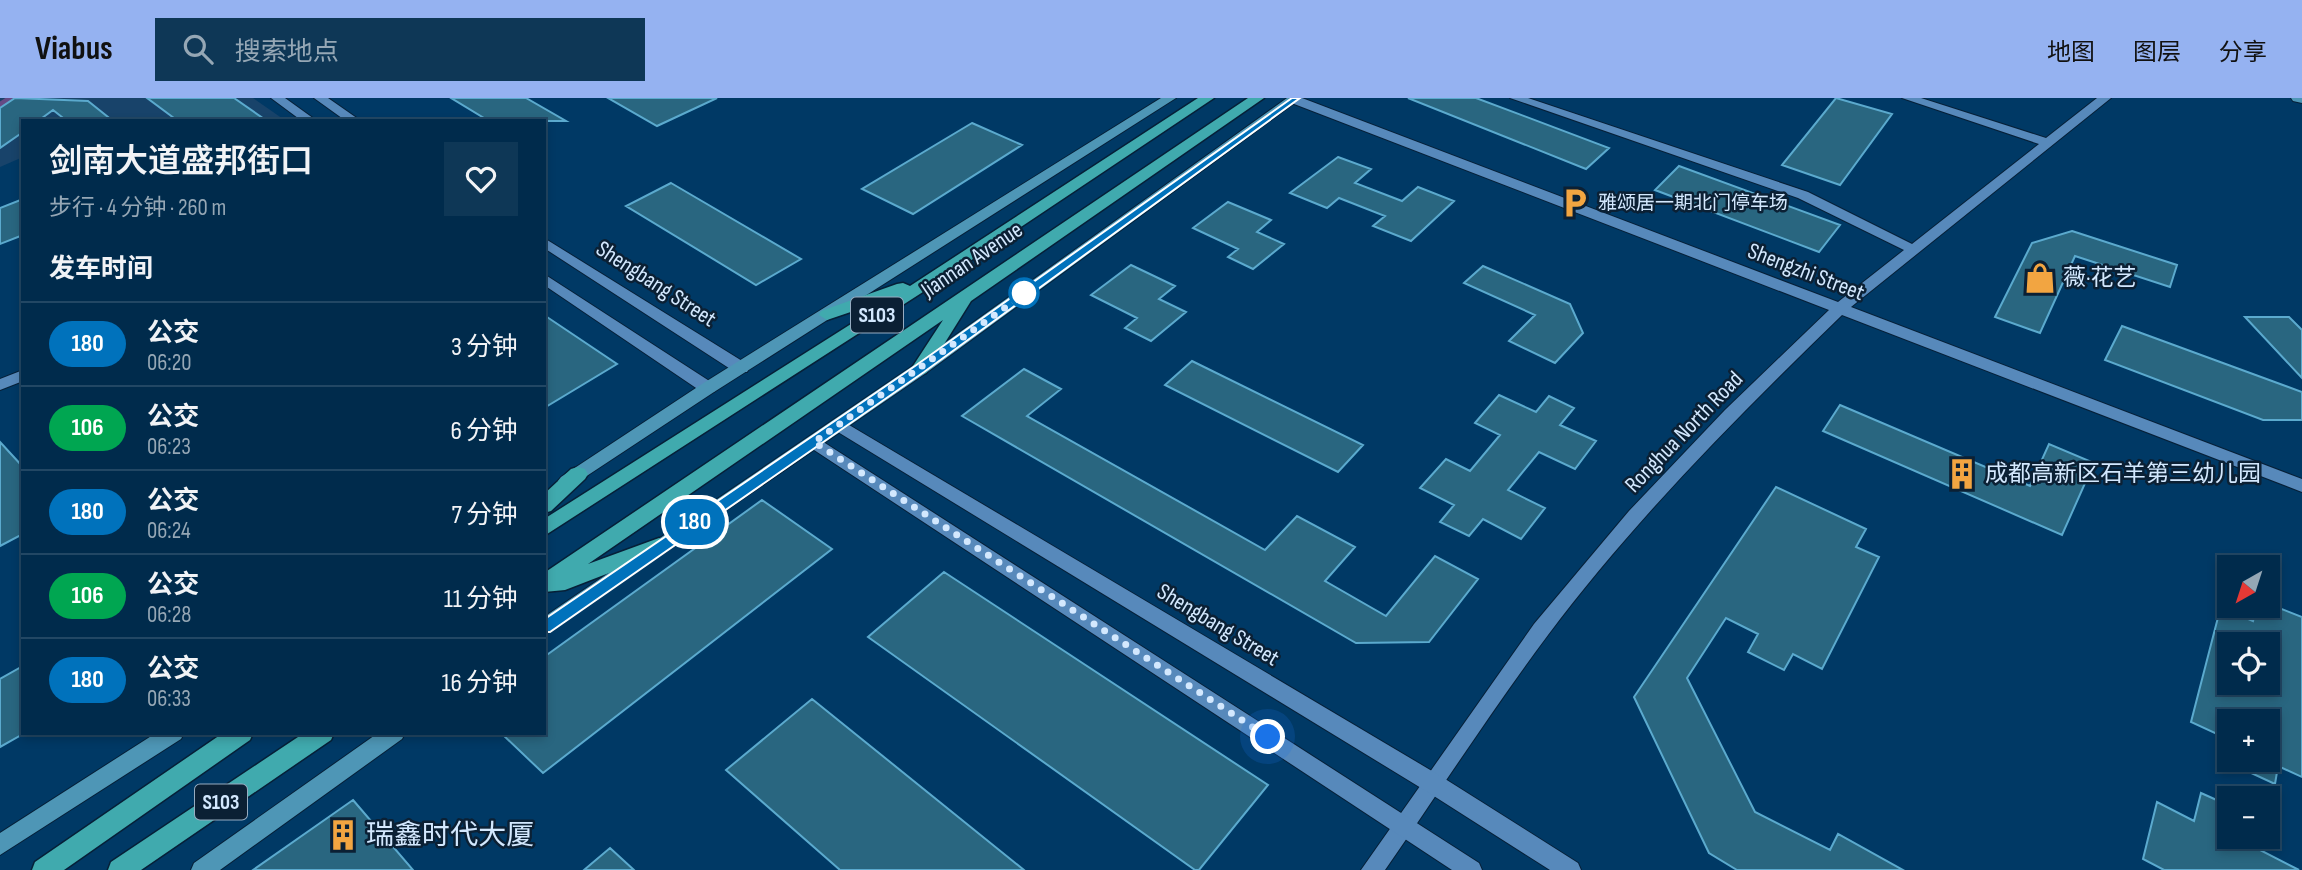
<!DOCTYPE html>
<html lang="zh">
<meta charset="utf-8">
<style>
:root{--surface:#002b4c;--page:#0e3756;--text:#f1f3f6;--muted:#95a7b5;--line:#224764;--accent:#95b2f1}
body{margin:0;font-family:"Sofia Sans Condensed","Noto Sans SC",sans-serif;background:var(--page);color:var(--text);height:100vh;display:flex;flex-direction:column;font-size:26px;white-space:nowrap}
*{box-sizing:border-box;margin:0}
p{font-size:23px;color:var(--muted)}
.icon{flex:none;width:38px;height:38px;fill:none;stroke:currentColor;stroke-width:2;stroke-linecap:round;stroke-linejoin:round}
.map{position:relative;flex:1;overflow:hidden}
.details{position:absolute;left:21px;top:21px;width:525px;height:616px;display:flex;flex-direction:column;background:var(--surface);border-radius:0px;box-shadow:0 4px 10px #0003,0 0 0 2px var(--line)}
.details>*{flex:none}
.badge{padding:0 14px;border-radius:23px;font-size:24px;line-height:46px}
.needle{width:46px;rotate:219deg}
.fabs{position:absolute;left:2217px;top:457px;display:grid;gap:14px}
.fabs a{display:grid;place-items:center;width:63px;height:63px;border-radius:0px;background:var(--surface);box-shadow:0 4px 10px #0003,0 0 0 2px var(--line);font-size:35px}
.you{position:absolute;width:35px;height:35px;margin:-18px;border:5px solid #fff;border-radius:50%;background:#1a73e8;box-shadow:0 0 0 10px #1a73e833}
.map>.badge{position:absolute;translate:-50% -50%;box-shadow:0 0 0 4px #fff}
h2{padding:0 28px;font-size:26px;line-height:63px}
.round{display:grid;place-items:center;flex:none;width:74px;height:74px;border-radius:0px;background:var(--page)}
.head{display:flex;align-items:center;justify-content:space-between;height:119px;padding:0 28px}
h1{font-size:33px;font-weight:600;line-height:52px}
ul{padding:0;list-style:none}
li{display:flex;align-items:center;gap:21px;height:84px;padding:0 28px;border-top:2px solid var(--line)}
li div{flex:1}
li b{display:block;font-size:26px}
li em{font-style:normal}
li .badge{min-width:77px;font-weight:700;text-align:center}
header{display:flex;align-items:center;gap:42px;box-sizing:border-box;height:98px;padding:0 35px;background:var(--accent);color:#111}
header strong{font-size:33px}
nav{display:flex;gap:38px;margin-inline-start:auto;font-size:24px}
.search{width:490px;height:63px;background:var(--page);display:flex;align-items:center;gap:18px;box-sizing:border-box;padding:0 24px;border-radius:0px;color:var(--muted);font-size:26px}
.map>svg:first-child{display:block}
.built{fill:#18436a}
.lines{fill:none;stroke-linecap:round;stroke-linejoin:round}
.stream{stroke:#654a84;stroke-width:6}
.building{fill:#296680;stroke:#5baace;stroke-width:2;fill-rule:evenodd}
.minor-casing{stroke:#062038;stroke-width:2}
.tertiary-casing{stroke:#062038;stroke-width:2}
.secondary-casing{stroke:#062038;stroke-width:2}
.trunk-casing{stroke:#062038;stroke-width:3}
.minor{fill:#5789bb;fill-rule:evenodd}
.tertiary{fill:#5789bb;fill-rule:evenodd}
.secondary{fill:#4e96b6;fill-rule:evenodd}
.trunk{fill:#40aaae;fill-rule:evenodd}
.line{fill:#0072bc;stroke:#fff;stroke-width:2}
.walk{stroke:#d3e8fe;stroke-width:7;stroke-dasharray:0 12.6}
.stop-dot{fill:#fff;stroke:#0072bc;stroke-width:3.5}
.labels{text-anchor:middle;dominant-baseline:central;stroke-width:5;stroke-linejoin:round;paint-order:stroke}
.far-poi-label{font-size:19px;fill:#d3e8fe;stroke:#0b2034;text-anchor:start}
.shield{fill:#0b2034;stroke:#97acc1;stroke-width:2}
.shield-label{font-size:21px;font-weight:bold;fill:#d3e8fe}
.street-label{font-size:23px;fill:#d3e8fe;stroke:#0b2034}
.poi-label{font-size:23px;fill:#d3e8fe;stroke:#0b2034;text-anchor:start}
.near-poi-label{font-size:28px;fill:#d3e8fe;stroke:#0b2034;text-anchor:start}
</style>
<header>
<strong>Viabus</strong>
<div class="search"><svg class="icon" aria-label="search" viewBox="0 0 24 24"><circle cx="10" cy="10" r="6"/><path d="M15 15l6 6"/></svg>搜索地点</div>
<nav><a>地图</a><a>图层</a><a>分享</a></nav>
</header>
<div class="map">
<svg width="2302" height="772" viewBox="0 0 2302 772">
<rect width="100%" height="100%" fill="#003965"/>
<!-- built -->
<path class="built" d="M0 0H253L286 23H23V59L0 69Z"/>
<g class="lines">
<!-- stream -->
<path class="stream" d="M0 7 11 0"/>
</g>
<!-- building -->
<path class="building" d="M15 0 88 3 113 23H67L53 12 38 23H23V34L0 50V10Z
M147 0H234L267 23H178Z
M451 0H526L566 23H489Z
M608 0H717L657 28Z
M1408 0H1476L1609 50 1586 71Z
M1836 0 1892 16 1840 87 1782 67Z
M972 25 1022 47 913 116 862 91Z
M1338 59 1371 71 1355 85 1402 103 1418 89 1454 103 1411 143 1373 128 1385 118 1339 100 1327 110 1290 95Z
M1679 68 1840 127 1819 154 1655 92Z
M671 85 801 161 756 187 626 108Z
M23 101V137L0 146V110Z
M1228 104 1271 122 1257 134 1284 146 1253 171 1228 159 1238 151 1193 130Z
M2072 133 2177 167 2170 189 2075 158 2040 235 1995 219 2032 145Z
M1131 167 1175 188 1159 201 1186 214 1151 243 1125 230 1137 220 1091 197Z
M1483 168 1570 206 1583 235 1555 265 1509 243 1535 217 1464 185Z
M544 217 617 266 544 310Z
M2245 219H2289L2302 232V280Z
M2122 228 2302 294V322H2263L2105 262Z
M1192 263 1363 347 1338 374 1165 287Z
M1024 271 1061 291 1027 318 1265 452 1297 418 1355 449 1325 483 1386 518 1435 458 1478 481 1429 544 1356 545 962 318Z
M1499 297 1536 314 1549 298 1574 310 1560 327 1596 343 1575 371 1539 354 1508 392 1545 410 1521 441 1483 421 1469 438 1440 424 1454 407 1420 390 1446 361 1470 373 1500 337 1475 325Z
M1840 307 2030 388 2049 346 2094 365 2062 437 1823 333Z
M0 344 23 369V436L0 448Z
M1776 389 1866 431 1856 449 1879 459 1822 571 1793 556 1784 572 1748 554 1758 536 1726 520 1687 580 1755 714 1830 752 1838 736 1903 772H1737L1709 755 1634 599Z
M762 402 832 451 543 675 501 635H544V559Z
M944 474 1268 687 1199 772H1195L868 539Z
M2223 500 2230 501V513L2253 523 2257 508H2274L2302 519V679L2278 668 2275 686 2223 662H2268V623H2230V642L2191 624ZM2230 546H2268V584H2230Z
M23 568V636L0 649V581Z
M812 601 1024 772H840L726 672Z
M2201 695 2230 708V738H2258L2256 750 2299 772H2164L2143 761 2157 704 2194 723Z
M353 702 413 772H253Z
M610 750 634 772H584Z"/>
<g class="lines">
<defs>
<path id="minor" d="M271 0H285L317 23H302Z
M314 0H328L361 23H346Z
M1287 0H1302L1838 204 1904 152 1798 100 1510 0H1528L1808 94 1912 146 2039 46 1902 0H1921L2046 40 2097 0H2111L1851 209 2302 381V394L1842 217C1738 318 1635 421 1548 537 1491 613 1439 694 1385 772H1361L1534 526 1629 413 1725 312 1829 212 1289 4Z
M544 140 747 266 749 270 747 274H735L544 150Z
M544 176 714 286 716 290 714 294H702L544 187Z
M23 272V283L0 292V281Z"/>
<path id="tertiary" d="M839 321 1442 679 1578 765 1581 772H1550L1426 693 833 331 831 327 833 323Z
M814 338 1479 765 1482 772H1452L808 348 806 344 808 340Z"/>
<path id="secondary" d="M1161 0H1176L714 294 573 387H561L558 383 561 379 702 286Z
M1287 0H1301L926 275 544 537V519L914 267Z
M2291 0H2302V5L2293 3Z
M156 635H184L181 641 0 757V735Z
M378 635H405L402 641 220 772H191L194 765Z"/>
<path id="trunk" d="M1198 0H1214L940 183 544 438V421L892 200 827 222 819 217 821 213 897 186 903 185 910 188Z
M1248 0H1264L971 203 926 275 920 277 911 271 943 222 588 466 659 440 666 443 669 448 666 453 565 492 544 494V475Z
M578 369 585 371 588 376 585 381 551 413 544 415V396L571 371Z
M223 635H253L250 642 64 772H32L35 764Z
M304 635H334L331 642 141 772H108L111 764Z"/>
</defs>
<!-- minor casing -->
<use href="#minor" class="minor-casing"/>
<!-- tertiary casing -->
<use href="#tertiary" class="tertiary-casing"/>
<!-- secondary casing -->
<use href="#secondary" class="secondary-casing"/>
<!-- trunk casing -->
<use href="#trunk" class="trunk-casing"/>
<!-- minor -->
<use href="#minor" class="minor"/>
<!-- tertiary -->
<use href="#tertiary" class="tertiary"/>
<!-- secondary -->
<use href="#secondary" class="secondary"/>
<!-- trunk -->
<use href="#trunk" class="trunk"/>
</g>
<!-- line -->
<path class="line" d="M1292 0H1300L924 274 550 534H539L537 529 539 525 915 268Z"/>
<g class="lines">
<!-- walk -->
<path class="walk" d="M1024 195 1030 192 814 344 1268 639"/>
</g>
<!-- icons -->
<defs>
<symbol id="parking-bare" viewBox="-9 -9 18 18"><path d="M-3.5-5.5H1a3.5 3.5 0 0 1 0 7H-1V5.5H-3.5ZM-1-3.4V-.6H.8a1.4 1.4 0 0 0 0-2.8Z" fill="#f2a541" stroke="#0b2034" stroke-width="2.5" paint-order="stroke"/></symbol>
<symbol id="shop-bare" viewBox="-9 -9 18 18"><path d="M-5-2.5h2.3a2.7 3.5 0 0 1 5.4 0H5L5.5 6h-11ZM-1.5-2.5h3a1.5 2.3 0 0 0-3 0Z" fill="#f2a541" stroke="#0b2034" stroke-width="2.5" paint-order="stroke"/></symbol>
<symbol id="building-bare" viewBox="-9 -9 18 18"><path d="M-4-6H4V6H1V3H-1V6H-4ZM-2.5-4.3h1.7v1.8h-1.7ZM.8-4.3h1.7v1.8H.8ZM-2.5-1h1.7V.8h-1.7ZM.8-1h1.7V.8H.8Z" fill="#f2a541" stroke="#0b2034" stroke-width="2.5" paint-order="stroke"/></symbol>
</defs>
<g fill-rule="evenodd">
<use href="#parking-bare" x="1553" y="83" width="44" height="44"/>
<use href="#shop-bare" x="2018" y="158" width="44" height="44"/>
<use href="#building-bare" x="1940" y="354" width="44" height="44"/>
<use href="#building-bare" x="321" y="715" width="44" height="44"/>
</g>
<!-- markers -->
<circle class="stop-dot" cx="1024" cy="195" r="14"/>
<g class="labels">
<!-- far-poi labels -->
<g class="far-poi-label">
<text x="1598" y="105">雅颂居一期北门停车场</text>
</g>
<!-- shield labels -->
<g class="shield">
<rect x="851" y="199.5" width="52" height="35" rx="5"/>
<rect x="195" y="686.5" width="52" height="35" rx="5"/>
</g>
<g class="shield-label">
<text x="877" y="217">S103</text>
<text x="221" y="704">S103</text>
</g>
<!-- street labels -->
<g class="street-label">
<text transform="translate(972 162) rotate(-34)">Jiannan Avenue</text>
<text transform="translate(1806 174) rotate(21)">Shengzhi Street</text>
<text transform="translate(656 186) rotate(33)">Shengbang Street</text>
<text transform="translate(1684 334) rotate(-46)">Ronghua North Road</text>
<text transform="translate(1218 527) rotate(31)">Shengbang Street</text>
</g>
<!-- poi labels -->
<g class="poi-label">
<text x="2063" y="180">薇·花艺</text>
<text x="1985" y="376">成都高新区石羊第三幼儿园</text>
</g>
<!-- near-poi labels -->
<g class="near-poi-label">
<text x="366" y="737">瑞鑫时代大厦</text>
</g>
</g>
</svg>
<div class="fabs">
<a><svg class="needle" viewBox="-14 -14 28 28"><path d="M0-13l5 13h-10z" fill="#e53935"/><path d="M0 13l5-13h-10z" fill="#95a7b5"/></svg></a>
<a><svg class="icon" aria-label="locate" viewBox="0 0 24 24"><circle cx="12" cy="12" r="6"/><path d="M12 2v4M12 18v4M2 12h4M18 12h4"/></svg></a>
<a>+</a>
<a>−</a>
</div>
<div class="you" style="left:1268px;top:639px"></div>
<b class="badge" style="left:695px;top:424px;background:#0072bc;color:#fff">180</b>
<section class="details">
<div class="head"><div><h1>剑南大道盛邦街口</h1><p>步行 · 4 分钟 · 260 m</p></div><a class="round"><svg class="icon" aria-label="heart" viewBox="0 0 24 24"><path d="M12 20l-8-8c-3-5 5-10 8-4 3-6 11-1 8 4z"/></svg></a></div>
<h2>发车时间</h2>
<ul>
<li><span class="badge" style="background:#0072bc;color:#fff">180</span><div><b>公交</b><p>06:20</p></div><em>3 分钟</em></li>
<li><span class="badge" style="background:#00a651;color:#fff">106</span><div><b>公交</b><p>06:23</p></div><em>6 分钟</em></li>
<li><span class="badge" style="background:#0072bc;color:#fff">180</span><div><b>公交</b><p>06:24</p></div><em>7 分钟</em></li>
<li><span class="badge" style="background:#00a651;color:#fff">106</span><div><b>公交</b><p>06:28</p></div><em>11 分钟</em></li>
<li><span class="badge" style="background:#0072bc;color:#fff">180</span><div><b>公交</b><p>06:33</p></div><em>16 分钟</em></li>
</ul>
</section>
</div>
